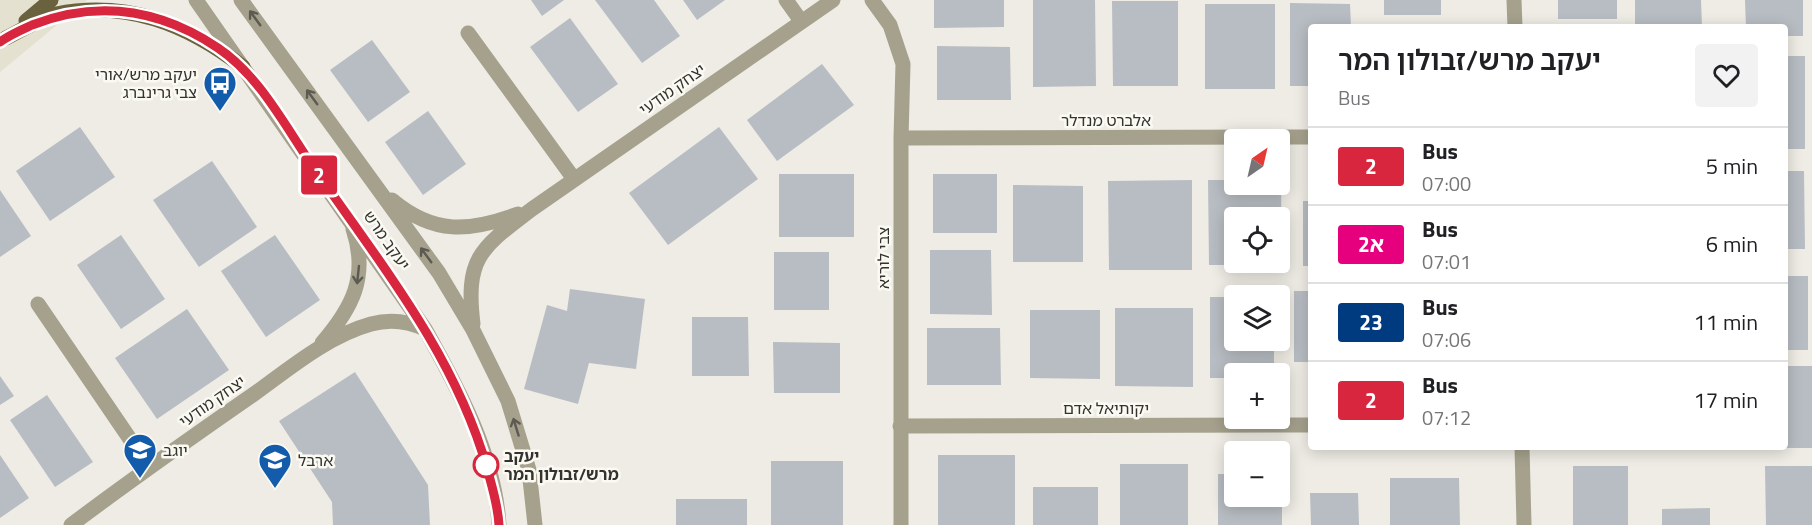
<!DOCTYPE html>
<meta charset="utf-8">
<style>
:root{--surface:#fff;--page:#f2f2f2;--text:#202124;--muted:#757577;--line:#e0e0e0}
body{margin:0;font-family:"Titillium Web","Noto Sans Hebrew",sans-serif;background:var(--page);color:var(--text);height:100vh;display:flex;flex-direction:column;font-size:22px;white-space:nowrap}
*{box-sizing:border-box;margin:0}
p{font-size:20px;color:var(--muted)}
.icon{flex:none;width:33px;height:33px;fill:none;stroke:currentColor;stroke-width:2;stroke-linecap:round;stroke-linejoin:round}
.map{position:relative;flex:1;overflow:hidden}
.side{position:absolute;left:1308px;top:24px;width:480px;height:426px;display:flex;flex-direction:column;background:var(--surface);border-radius:6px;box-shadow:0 3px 15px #0003}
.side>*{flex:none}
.badge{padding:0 12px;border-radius:4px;font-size:21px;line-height:39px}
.needle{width:39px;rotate:34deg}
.fabs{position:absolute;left:1224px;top:129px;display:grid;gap:12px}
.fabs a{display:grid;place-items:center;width:66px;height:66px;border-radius:6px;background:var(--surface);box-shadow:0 3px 15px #0003;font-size:30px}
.map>.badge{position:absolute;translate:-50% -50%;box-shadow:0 0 0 3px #fff}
.round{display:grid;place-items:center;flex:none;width:63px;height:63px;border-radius:6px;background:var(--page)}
.headline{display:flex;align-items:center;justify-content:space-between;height:102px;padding:0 30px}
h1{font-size:28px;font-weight:600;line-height:45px}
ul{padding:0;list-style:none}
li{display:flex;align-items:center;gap:18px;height:78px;padding:0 30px;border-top:2px solid var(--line)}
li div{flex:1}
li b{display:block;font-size:22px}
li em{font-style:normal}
li .badge{min-width:66px;font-weight:700;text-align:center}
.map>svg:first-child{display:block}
.built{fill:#e4e1d1}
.building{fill:#b8bdc3;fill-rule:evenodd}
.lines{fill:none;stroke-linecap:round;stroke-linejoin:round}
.minor{stroke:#a5a18d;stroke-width:15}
.major{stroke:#6a623e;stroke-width:15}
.oneway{stroke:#5c5a51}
.line-casing{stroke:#fff;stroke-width:14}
.line{stroke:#d7263d;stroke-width:9}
.stop-dot{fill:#fff;stroke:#d7263d;stroke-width:3}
.labels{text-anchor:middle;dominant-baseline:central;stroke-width:5;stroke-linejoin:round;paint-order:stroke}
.poi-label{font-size:16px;fill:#343330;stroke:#fbfaf2;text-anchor:start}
.street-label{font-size:16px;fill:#343330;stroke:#fbfaf2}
.stop-label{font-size:16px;font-weight:bold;fill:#343330;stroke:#fbfaf2;text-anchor:start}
</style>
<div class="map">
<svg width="1812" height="525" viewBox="0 0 1812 525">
<rect width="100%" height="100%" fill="#eeece4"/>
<!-- built -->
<path class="built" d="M0 0H87L0 72Z"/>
<!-- building -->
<path class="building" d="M531 0H564L542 16Z
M595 0H654L680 36 642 63Z
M683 0H725L697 20Z
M934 0H1004V27L934 28Z
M1033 0H1095L1096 86 1033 87Z
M1384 0H1441V15H1384Z
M1558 0H1617V19H1558Z
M1635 0H1701L1702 27H1635Z
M1745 0H1803V36H1785V27H1746Z
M1112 1H1178V86H1113Z
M1290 3 1350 4 1351 27H1311V86H1290Z
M1205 4H1275V89H1205Z
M570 18 618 84 578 112 530 47Z
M372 40 410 92 368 122 330 70Z
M937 46 1010 47 1011 100H937Z
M1785 56H1805V149H1785Z
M822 64 854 105 777 161 747 120Z
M428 111 466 164 423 195 385 142Z
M80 127 115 177 50 221 16 171Z
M719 127 758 179 668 245 629 193Z
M212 161 257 227 199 267 153 200Z
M1785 171H1804L1805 249H1785Z
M779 174H854V237H779Z
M933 174H997V233H933Z
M1192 180V270H1109L1108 181Z
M1208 180H1234V184H1281L1282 265H1209ZM1234 218H1280V262H1234Z
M1013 185 1083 186V262H1013Z
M0 190 31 236 0 257Z
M1303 201H1311V266H1303Z
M121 235 165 299 121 329 77 265Z
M275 235 320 300 266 337 221 271Z
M930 250H991L992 315 930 314Z
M774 252H829V310H774Z
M1785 276H1808V350H1785Z
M570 289 645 299 636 369 589 363 578 404 524 389 547 305 567 311Z
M1294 291H1311V362H1294Z
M1210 297H1234V340H1274V374H1234V378H1210Z
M1115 308H1193V387L1115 386Z
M187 309 229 370 157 419 115 358Z
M1030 310H1100V379L1030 378Z
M692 317H748L749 376H692Z
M927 328H1000L1001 385H927Z
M773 342 840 343V393H774Z
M1785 366H1812V448H1785Z
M355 372 428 485 430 525H333L332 502 279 421Z
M0 376 14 396 0 405Z
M47 395 93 462 55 487 10 420Z
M0 455 29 498 0 518Z
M938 455H1015V525H938Z
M771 461H843V525H771Z
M1120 464H1188V525H1120Z
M1573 466H1628V525H1573Z
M1765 466H1812V525H1766Z
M1218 474H1234V496H1280V474H1282V525H1218Z
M1390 478H1459L1460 525H1390Z
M1033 487H1098V525H1033Z
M1310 493H1358L1359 525H1311Z
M676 499H747V525H676Z
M1710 508V525H1662V509Z"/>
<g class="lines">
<!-- minor -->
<path class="minor" d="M196 0 425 329C458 388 495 456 499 525
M241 0 439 273 473 330 508 401 529 470 535 525
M786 0 801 21
M872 0 890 25 903 64 901 138V525
M1514 0 1515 27
M468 33 574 179
M901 138 1311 137
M392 200C434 235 469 232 518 214
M38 304 149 467
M473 324C465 257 481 248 532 209L833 0
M322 343C352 308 369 277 353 229
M900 426 1311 425
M1522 447 1524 525
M71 525C131 480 192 437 254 394 290 368 328 336 371 324 389 319 408 321 425 329"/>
<!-- major -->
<path class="major" d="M26 21 51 0
M6 38C22 30 39 19 56 14 127 0 187 24 243 67"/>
</g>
<!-- one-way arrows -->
<defs><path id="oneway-shaft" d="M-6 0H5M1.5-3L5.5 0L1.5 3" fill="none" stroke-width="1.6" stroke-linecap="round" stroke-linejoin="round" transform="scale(1.5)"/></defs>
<g class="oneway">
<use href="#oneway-shaft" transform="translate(255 18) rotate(-126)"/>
<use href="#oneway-shaft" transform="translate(312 97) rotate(-126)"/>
<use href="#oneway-shaft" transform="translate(426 255) rotate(-126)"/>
<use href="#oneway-shaft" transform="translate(358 275) rotate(96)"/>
<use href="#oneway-shaft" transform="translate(516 427) rotate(-107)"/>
</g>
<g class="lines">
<defs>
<path id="line" d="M0 42C9 35 21 30 32 25 97 0 160 9 218 48 260 76 286 128 314 168 380 263 455 355 487 468 492 487 498 505 499 525"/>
</defs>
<!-- line casing -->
<use href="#line" class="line-casing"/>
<!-- line -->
<use href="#line" class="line"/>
</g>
<!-- icons -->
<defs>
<symbol id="bus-pin" viewBox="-11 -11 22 30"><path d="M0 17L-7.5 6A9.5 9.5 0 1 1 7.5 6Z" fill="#135cab" stroke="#fbfaf2"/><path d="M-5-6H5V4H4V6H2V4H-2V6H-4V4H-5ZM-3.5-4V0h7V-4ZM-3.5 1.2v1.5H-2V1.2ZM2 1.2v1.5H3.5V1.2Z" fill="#fff"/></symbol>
<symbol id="school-pin" viewBox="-11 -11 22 30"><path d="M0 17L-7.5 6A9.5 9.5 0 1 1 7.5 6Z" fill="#135cab" stroke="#fbfaf2"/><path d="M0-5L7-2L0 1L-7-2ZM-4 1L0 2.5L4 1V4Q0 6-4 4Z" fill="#fff"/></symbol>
</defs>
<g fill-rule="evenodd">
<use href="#bus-pin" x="201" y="64" width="38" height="52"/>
<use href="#school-pin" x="121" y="431" width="38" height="52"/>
<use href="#school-pin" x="256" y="441" width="38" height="52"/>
</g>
<!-- markers -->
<circle class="stop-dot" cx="486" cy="465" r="12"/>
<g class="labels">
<!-- poi labels -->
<g class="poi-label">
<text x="197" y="74" text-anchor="end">יעקב מרש/אורי<tspan x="197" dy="18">צבי גרינברג</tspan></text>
<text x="163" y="450">יוגב</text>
<text x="298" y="460">ארבל</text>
</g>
<!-- street labels -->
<g class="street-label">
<text transform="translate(672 89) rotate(-35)">יצחק מודעי</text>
<text x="1106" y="120">אלברט מנדלר</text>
<text transform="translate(387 240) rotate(55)">יעקב מרש</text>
<text transform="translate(883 258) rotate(-90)">צבי לוריא</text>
<text transform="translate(212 401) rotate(-35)">יצחק מודעי</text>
<text x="1106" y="408">יקותיאל אדם</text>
</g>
<!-- stop labels -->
<g class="stop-label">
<text x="504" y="456">יעקב<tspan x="504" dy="18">מרש/זבולון המר</tspan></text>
</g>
</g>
</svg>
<div class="fabs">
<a><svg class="needle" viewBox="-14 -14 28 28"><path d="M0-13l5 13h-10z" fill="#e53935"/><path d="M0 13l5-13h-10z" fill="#757577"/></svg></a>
<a><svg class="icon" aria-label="locate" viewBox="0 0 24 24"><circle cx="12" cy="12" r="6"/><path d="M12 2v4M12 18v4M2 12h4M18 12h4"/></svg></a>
<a><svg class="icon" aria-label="layers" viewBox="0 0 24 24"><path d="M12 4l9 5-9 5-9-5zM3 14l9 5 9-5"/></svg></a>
<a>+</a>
<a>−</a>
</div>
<b class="badge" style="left:319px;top:175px;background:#d7263d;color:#fff">2</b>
<section class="side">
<div class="headline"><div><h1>יעקב מרש/זבולון המר</h1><p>Bus</p></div><a class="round"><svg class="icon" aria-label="heart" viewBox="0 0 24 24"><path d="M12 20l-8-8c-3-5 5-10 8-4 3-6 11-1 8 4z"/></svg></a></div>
<ul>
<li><span class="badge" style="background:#d7263d;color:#fff">2</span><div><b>Bus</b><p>07:00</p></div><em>5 min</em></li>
<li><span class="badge" style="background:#e6007e;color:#fff">2א</span><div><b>Bus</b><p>07:01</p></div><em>6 min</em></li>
<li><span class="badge" style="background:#003b80;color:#fff">23</span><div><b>Bus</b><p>07:06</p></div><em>11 min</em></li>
<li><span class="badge" style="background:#d7263d;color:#fff">2</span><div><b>Bus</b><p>07:12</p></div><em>17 min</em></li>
</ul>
</section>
</div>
